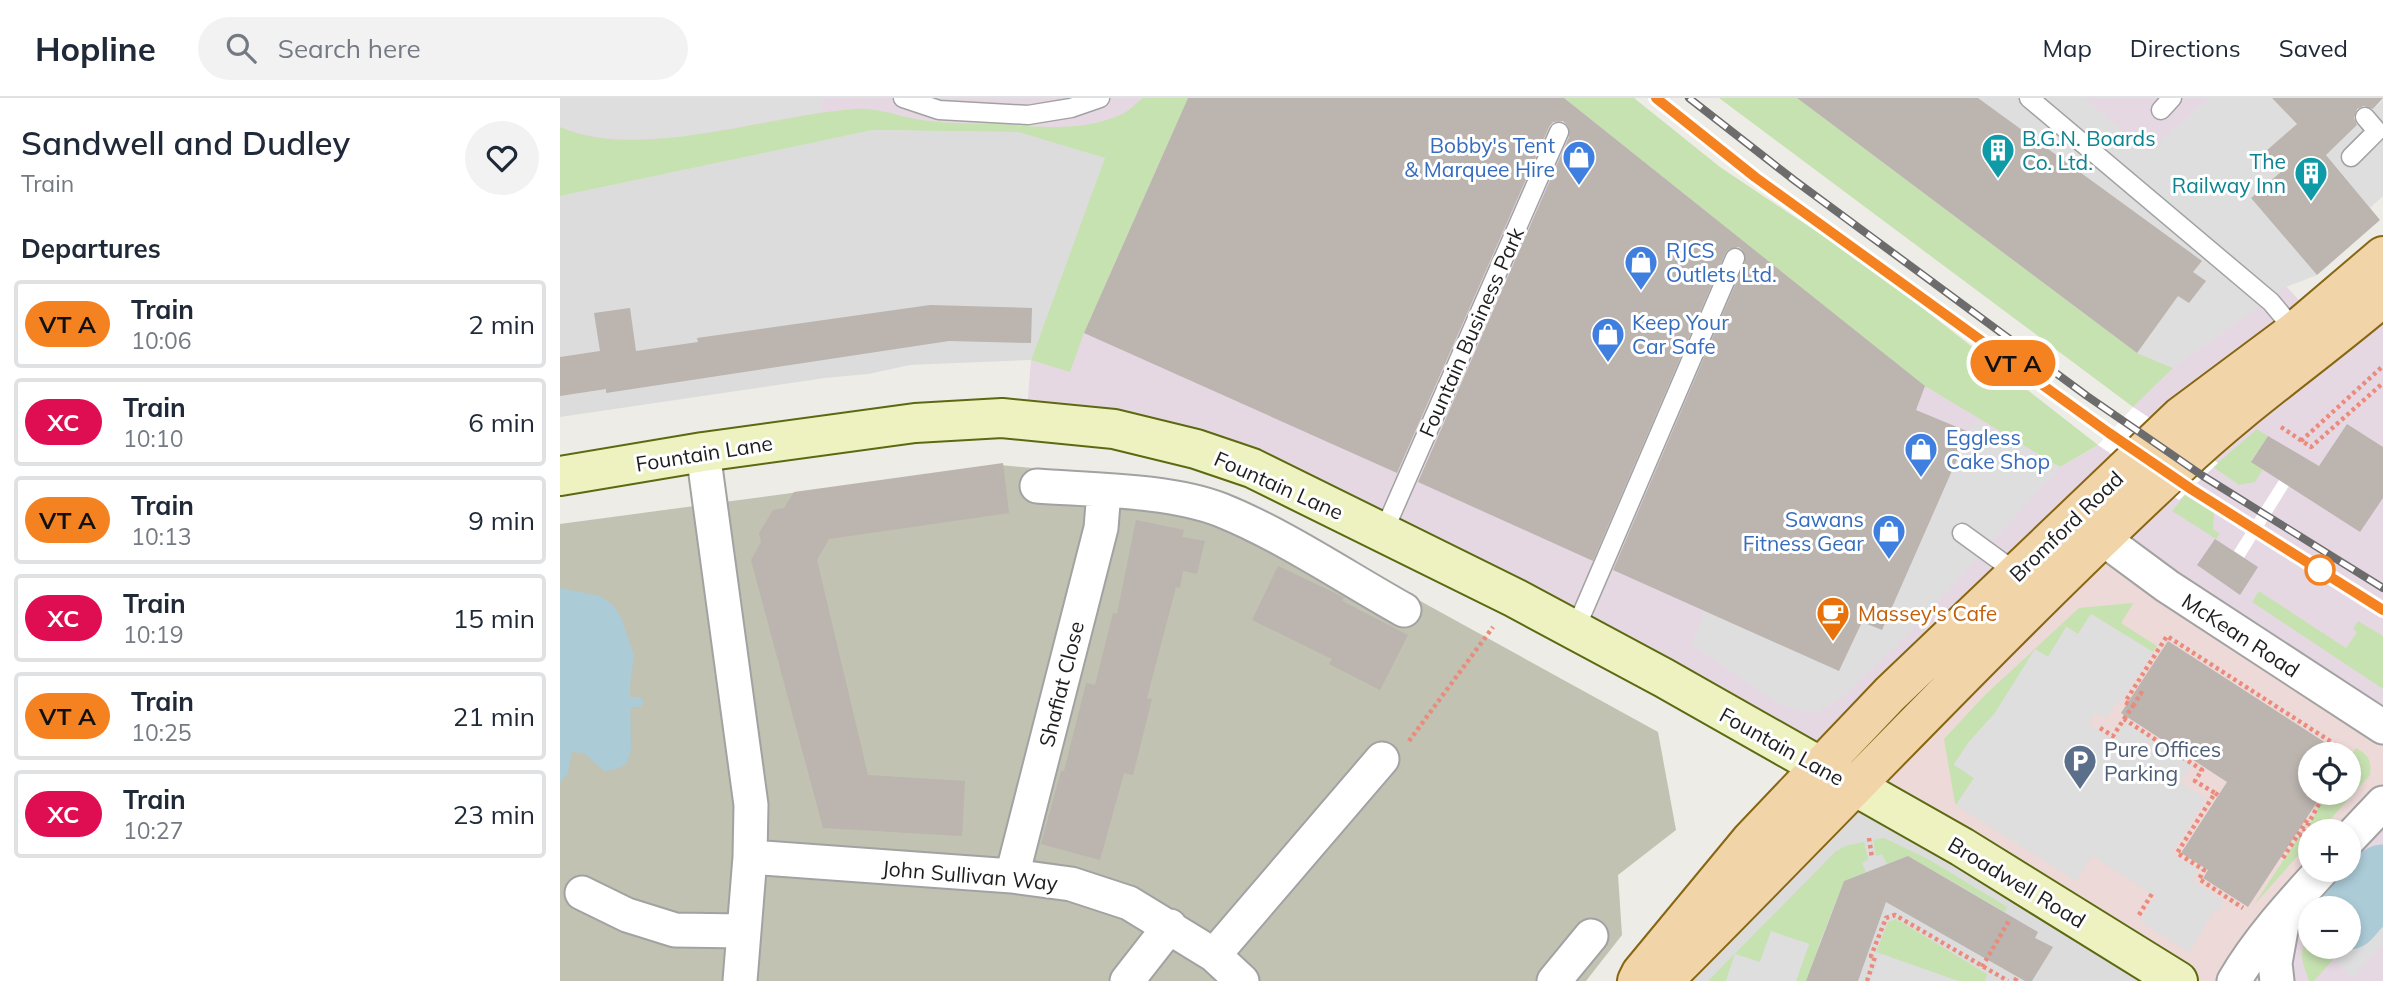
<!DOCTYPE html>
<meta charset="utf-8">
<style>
:root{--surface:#fff;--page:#f2f2f3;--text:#1f2937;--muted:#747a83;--line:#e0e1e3}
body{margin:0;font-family:Mulish,sans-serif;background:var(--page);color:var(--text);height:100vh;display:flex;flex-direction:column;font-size:26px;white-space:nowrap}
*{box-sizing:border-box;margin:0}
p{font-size:23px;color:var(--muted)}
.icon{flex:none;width:38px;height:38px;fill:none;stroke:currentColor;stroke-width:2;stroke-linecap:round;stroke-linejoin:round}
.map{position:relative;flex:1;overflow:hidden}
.panel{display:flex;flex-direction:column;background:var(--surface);width:560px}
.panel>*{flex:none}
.badge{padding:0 14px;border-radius:23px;font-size:24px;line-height:46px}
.controls{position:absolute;left:1738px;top:644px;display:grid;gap:14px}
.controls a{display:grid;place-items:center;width:63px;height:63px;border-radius:50%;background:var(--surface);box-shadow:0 4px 10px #0003;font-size:35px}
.map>.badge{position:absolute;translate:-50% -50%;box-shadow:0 0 0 4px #fff}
h2{padding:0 21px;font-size:26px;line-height:63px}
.round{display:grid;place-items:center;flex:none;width:74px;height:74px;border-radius:37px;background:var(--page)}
.head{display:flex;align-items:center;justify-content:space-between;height:119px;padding:0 21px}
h1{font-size:33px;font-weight:600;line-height:52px}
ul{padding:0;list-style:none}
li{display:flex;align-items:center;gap:21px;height:88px;margin:0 14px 10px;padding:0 7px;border:4px solid var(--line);border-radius:7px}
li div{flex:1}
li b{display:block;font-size:26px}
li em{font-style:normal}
li .badge{min-width:77px;font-weight:700;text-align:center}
header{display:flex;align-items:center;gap:42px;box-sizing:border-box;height:98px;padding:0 35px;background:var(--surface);border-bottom:2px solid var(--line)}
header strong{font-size:33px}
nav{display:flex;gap:38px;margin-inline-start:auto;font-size:24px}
.search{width:490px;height:63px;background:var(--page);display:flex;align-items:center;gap:18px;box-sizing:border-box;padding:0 24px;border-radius:38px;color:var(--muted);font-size:26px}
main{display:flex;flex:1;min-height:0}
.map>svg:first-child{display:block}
.residential{fill:#dcdcdc}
.commercial{fill:#edd9d7;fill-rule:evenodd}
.industrial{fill:#e6d8e3;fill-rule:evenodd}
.construction{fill:#c1c2b2}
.grass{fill:#c7e2b1}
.parking{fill:#dedede}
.water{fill:#abcbd7}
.pier{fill:#fff}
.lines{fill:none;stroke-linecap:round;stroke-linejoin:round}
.stream{stroke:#abcbd7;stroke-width:10}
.river{stroke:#abcbd7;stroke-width:65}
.building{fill:#bbb4af}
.lane-casing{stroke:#a2a2a2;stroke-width:21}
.street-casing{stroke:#a2a2a2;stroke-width:37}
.secondary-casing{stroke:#5c6911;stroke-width:42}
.primary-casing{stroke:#861;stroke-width:42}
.path{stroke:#ea8b7b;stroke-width:4.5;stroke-dasharray:3.5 3.5;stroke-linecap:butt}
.lane{stroke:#fff;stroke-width:18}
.street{stroke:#fff;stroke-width:33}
.secondary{stroke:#edf2c0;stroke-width:38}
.primary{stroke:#f1d5a8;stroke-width:38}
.rail-casing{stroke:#6c6c6c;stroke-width:8}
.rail{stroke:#fff;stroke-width:5;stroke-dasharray:16;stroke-linecap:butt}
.line-casing{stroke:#fff;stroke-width:16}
.line{stroke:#f58220;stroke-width:10}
.stop-dot{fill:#fff;stroke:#f58220;stroke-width:3.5}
.labels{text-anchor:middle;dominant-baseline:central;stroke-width:6;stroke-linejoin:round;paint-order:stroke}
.culture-label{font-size:21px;fill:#0d838f;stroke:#fff;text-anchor:start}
.shop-label{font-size:21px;fill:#366cbe;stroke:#fff;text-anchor:start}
.street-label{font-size:21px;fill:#1e1e1e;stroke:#fff}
.food-label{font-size:21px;fill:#c56008;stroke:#fff;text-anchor:start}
.service-label{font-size:21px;fill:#4e5e75;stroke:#fff;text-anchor:start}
</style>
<header>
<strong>Hopline</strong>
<div class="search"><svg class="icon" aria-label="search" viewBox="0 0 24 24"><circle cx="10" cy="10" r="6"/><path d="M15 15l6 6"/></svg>Search here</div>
<nav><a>Map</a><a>Directions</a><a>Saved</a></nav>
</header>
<main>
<section class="panel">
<div class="head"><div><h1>Sandwell and Dudley</h1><p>Train</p></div><a class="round"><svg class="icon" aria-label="heart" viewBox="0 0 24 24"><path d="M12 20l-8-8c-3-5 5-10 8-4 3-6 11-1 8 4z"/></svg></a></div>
<h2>Departures</h2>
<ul>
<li><span class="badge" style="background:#f58220;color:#111">VT A</span><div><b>Train</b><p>10:06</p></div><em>2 min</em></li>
<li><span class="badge" style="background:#df0d52;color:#fff">XC</span><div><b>Train</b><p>10:10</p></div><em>6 min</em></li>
<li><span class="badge" style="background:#f58220;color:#111">VT A</span><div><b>Train</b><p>10:13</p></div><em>9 min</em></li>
<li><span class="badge" style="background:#df0d52;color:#fff">XC</span><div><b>Train</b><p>10:19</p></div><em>15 min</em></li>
<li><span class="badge" style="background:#f58220;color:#111">VT A</span><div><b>Train</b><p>10:25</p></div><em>21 min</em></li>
<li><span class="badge" style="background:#df0d52;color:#fff">XC</span><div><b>Train</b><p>10:27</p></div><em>23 min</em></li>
</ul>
</section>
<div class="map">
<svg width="1823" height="883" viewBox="0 0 1823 883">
<rect width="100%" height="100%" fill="#eeece6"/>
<!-- residential -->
<path class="residential" d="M313 32 458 34 546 60 471 262 350 267 308 276 265 280 0 319V98Z
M1276 679 1618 883H1089Z"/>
<!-- commercial -->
<path class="commercial" d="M1519 437 1823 629V705L1788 733H1750V772L1701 883H1618L1276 679ZM1750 656H1788V695H1750Z"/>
<!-- industrial -->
<path class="industrial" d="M0 0H1004L1500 369 1538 347 1573 309 1577 255 1237 0H1650L1588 54 1727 189 1764 230 1823 180V629L1542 440 1369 587 1276 679 692 370 466 322 471 262 545 60 458 34 313 32 0 98Z
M1823 705V883H1701L1762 772H1788L1789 742ZM1750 810H1788V849H1750Z"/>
<!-- construction -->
<path class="construction" d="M440 367 569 379 833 488 1098 634 1116 732 1058 777 1062 837 1026 883H0V426Z"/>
<!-- grass -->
<path class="grass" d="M583 0H628L524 235 510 274 471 262 545 60 458 34 313 32 0 98V29C80 64 208 17 294 11 314 9 332 16 351 20 379 26 408 25 436 26 478 28 522 35 562 16 569 13 576 5 583 0Z
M1004 0H1074L1160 69 1311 170 1538 347 1500 369 1365 288Z
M1159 0H1237L1577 255 1613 270 1573 309Z
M1697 331 1708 338 1691 363 1703 371 1695 384 1679 387 1653 369Z
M1625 397 1654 415 1653 431 1660 436 1656 441 1612 413Z
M1699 493 1786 550 1797 534 1793 531 1798 523 1823 538V591L1692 504Z
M1572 505 1573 506 1561 525 1597 548 1593 554 1531 516 1518 536 1506 529 1488 559 1475 552 1435 615 1409 644 1394 666 1414 680 1396 707 1395 705 1384 641 1425 597 1519 510Z
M1796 650C1808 657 1812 662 1810 677L1760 733H1750V744L1694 807 1738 740 1743 738C1752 724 1757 710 1767 695H1788L1789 661Z
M1324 740 1368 761 1447 809 1445 814 1348 758 1327 766 1322 756 1316 758 1313 742Z
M1304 744 1308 762 1302 765 1306 774 1284 783 1258 849 1266 852 1246 883H1236L1249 846 1211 834 1200 865 1175 856 1166 883H1148L1275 754 1285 748Z
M1823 750V804L1789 843 1788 810H1771Z
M1336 821 1427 876 1425 883H1398L1316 854 1328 824Z
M1750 835V849H1784L1754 883H1749C1742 862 1737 855 1750 835Z"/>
<!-- parking -->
<path class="parking" d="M0 0H263L261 14 118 39 63 41 34 38 0 29Z
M1418 0H1524L1587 54 1650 0H1712L1737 26 1706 53 1723 72 1691 100 1757 177 1726 189 1613 270 1577 255 1641 163Z
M1823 2V98L1810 110 1766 57Z
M1415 322 1500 369 1342 542 1284 598 1256 615 1236 612 1221 606 1202 595 1131 546 1145 513 1279 573 1302 524 1322 531Z
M1531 516 1593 554 1561 605 1557 603 1546 621 1535 615 1528 626 1553 642 1565 624 1632 667 1621 685 1646 701 1612 755 1639 772 1633 782 1664 803 1658 814 1654 812 1629 855 1580 823 1595 798 1532 758 1516 783 1396 707 1414 680 1394 667 1409 644 1435 615 1475 551 1488 559 1507 529 1518 536Z
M1823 804V846L1793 880 1773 861 1784 849H1788L1789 843Z
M1211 833 1249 846 1236 883H1166L1175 856 1200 864Z
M1321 856 1398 883H1311Z"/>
<!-- water -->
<path class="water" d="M0 490 40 498 52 506 61 519 74 558 70 587 71 652 67 665 57 671 44 673 24 655 12 654 8 675 0 685Z"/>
<!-- pier -->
<path class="pier" d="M1573 309 1658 365 1619 402 1538 347Z
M1719 382 1729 388 1684 460 1674 453Z"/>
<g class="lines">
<!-- stream -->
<path class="stream" d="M70 604H78"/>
<!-- river -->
<path class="river" d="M1788 819 1823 779"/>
</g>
<!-- building -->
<path class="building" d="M628 0H1004L1365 288 1356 312 1409 334 1322 532 1302 524 1279 573 1053 472 1185 164 1184 154 1179 149 1169 151 1165 156 1033 463 858 384 1009 39 1008 28 1003 23 993 24 989 29 837 375 524 235Z
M1237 0H1418L1642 163 1633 174 1646 183 1629 205 1618 198 1577 255Z
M1712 0H1823L1813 11 1804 8 1797 11 1794 20 1797 27 1766 57 1820 122 1757 177 1691 100 1723 72 1706 53 1737 26Z
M370 207 472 210 471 245 389 243 46 295V291L0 298V259L40 253 34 215 70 210 76 253 138 244 137 240Z
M1787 326 1823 349V400L1800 434 1691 364 1708 338 1759 368Z
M443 365 449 415 269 441 257 462 308 677 405 683 402 738 263 730 191 462 201 444 199 435 213 412 224 410 234 394Z
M576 422 624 432 622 439 645 443 637 476 623 473 620 490 616 489 587 600 592 601 573 677 564 675 540 762 481 746 501 673H504L526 585 535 587 553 515 557 516Z
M1655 441 1698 469 1680 497 1637 467Z
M718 468 781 498 784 499 782 503 848 537 820 592 769 566 772 561 692 522Z
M1608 543 1783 656H1750V695H1763L1688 809 1643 780 1648 772 1621 755 1667 684 1561 615Z
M1348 758 1478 834 1475 840 1493 849 1472 883H1465L1326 804 1298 883H1246L1284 783Z"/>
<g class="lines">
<defs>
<path id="lane" d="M343 0 379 12 468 17 511 10 540 0
M1469 0 1711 204 1737 235
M1601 12 1612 0
M1791 59 1817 33 1805 19
M823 435 999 34
M1402 435 1457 475
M1015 532 1175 160"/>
<path id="street" d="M143 354 191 707 190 759 180 883
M477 388C531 392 611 392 661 412 723 437 785 479 844 512
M1542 440 1607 488 1823 629
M1788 742 1823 705
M190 759 452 778 511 786 569 805 654 857 682 883
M452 778 541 430 544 393
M22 795 67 817 115 832 184 833
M654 857 822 661
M567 883 610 828
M994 883 1031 838
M1674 883C1698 842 1730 807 1762 772
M1717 883 1715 865 1724 815"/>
<path id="secondary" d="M0 378 143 354 355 325 442 320 554 331 636 351 692 370 955 500 1104 580 1402 749 1618 883"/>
<path id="primary" d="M1077 883 1081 875 1191 742 1330 596 1621 318 1735 233 1823 158
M1103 883C1275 711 1441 533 1619 367 1683 306 1756 256 1823 199"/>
</defs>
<!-- lane casing -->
<use href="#lane" class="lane-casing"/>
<!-- street casing -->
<use href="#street" class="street-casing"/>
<!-- secondary casing -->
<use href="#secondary" class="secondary-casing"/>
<!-- primary casing -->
<use href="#primary" class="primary-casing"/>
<!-- path -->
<path class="path" d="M1721 329 1751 349 1823 285
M1741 343 1823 268
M1573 608 1581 595 1584 597
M1564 621 1573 608 1565 604 1607 538 1790 656 1788 658
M1540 630 1553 638 1564 621 1642 672 1635 683 1655 695
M849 643 933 529
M1658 697 1655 695 1617 755 1644 772 1639 781 1683 810
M1738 737 1748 721 1746 720
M1309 740 1312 760
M1723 760 1737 738 1742 737 1765 695
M1579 817 1593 794
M1422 869 1450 821
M1307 883 1315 859 1311 858 1326 820 1335 817 1448 883
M1455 883 1457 879"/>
<!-- lane -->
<use href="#lane" class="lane"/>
<!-- street -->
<use href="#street" class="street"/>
<!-- secondary -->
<use href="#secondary" class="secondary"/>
<!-- primary -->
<use href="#primary" class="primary"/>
<defs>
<path id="rail" d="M1096 0 1195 79 1550 335 1631 391 1823 512
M1129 0 1234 82 1527 298 1643 378 1823 490"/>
</defs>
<!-- rail casing -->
<use href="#rail" class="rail-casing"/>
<!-- rail -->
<use href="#rail" class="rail"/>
</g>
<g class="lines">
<defs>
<path id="line" d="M1096 0 1195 79 1549 335 1631 391 1823 512"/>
</defs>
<!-- line casing -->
<use href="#line" class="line-casing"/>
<!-- line -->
<use href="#line" class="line"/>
</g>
<!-- icons -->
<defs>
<symbol id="building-pin" viewBox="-11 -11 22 30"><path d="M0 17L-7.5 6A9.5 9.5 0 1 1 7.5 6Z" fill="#0f9aa8" stroke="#fff"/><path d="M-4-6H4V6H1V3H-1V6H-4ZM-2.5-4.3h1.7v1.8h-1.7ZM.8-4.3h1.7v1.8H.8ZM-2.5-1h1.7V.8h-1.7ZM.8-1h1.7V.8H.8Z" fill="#fff"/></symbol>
<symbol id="shop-pin" viewBox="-11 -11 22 30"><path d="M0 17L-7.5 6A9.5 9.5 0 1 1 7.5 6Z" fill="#3f7fe0" stroke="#fff"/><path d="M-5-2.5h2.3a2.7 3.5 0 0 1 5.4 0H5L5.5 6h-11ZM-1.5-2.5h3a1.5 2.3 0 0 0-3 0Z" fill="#fff"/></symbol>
<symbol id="cafe-pin" viewBox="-11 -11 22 30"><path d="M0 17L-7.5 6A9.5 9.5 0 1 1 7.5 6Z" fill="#e8710a" stroke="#fff"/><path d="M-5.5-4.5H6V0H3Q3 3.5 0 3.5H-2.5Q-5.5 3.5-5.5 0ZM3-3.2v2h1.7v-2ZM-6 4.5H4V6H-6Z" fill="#fff"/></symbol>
<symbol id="parking-pin" viewBox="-11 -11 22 30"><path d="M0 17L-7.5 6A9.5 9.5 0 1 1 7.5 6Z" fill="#5c6f8a" stroke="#fff"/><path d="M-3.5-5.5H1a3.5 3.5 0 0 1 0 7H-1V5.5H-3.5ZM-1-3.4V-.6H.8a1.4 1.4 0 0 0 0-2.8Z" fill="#fff"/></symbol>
</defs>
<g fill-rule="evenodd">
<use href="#building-pin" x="1419" y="33" width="38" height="52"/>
<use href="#shop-pin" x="1000" y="40" width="38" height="52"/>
<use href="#building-pin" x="1732" y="56" width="38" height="52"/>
<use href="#shop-pin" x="1062" y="145" width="38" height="52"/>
<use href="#shop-pin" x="1029" y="217" width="38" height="52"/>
<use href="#shop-pin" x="1342" y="332" width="38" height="52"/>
<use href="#shop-pin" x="1310" y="414" width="38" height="52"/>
<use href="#cafe-pin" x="1254" y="496" width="38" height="52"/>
<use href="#parking-pin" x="1501" y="644" width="38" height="52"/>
</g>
<!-- markers -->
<circle class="stop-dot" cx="1760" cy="472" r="14"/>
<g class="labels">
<!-- culture labels -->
<g class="culture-label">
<text x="1462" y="40">B.G.N. Boards<tspan x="1462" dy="24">Co. Ltd.</tspan></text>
<text x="1726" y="63" text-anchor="end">The<tspan x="1726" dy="24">Railway Inn</tspan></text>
</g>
<!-- shop labels -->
<g class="shop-label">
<text x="995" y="47" text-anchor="end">Bobby's Tent<tspan x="995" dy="24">&amp; Marquee Hire</tspan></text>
<text x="1106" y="152">RJCS<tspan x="1106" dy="24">Outlets Ltd.</tspan></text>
<text x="1072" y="224">Keep Your<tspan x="1072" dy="24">Car Safe</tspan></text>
<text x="1386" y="339">Eggless<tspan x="1386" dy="24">Cake Shop</tspan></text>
<text x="1304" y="421" text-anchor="end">Sawans<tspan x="1304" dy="24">Fitness Gear</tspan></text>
</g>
<!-- street labels -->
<g class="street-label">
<text transform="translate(911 234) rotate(-66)">Fountain Business Park</text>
<text transform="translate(144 355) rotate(-9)">Fountain Lane</text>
<text transform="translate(719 387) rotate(24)">Fountain Lane</text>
<text transform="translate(1506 428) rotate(-44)">Bromford Road</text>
<text transform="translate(1681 537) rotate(33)">McKean Road</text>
<text transform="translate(501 586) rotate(-76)">Shafiat Close</text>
<text transform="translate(1222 648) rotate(29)">Fountain Lane</text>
<text transform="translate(410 777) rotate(5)">John Sullivan Way</text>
<text transform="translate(1457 784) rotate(31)">Broadwell Road</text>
</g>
<!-- food labels -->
<g class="food-label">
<text x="1298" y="515">Massey's Cafe</text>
</g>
<!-- service labels -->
<g class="service-label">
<text x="1544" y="651">Pure Offices<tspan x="1544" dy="24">Parking</tspan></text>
</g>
</g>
</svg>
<div class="controls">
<a><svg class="icon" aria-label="locate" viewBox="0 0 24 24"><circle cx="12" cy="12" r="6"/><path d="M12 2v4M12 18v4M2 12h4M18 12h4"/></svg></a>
<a>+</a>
<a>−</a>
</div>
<b class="badge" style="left:1453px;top:265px;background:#f58220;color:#111">VT A</b>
</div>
</main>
